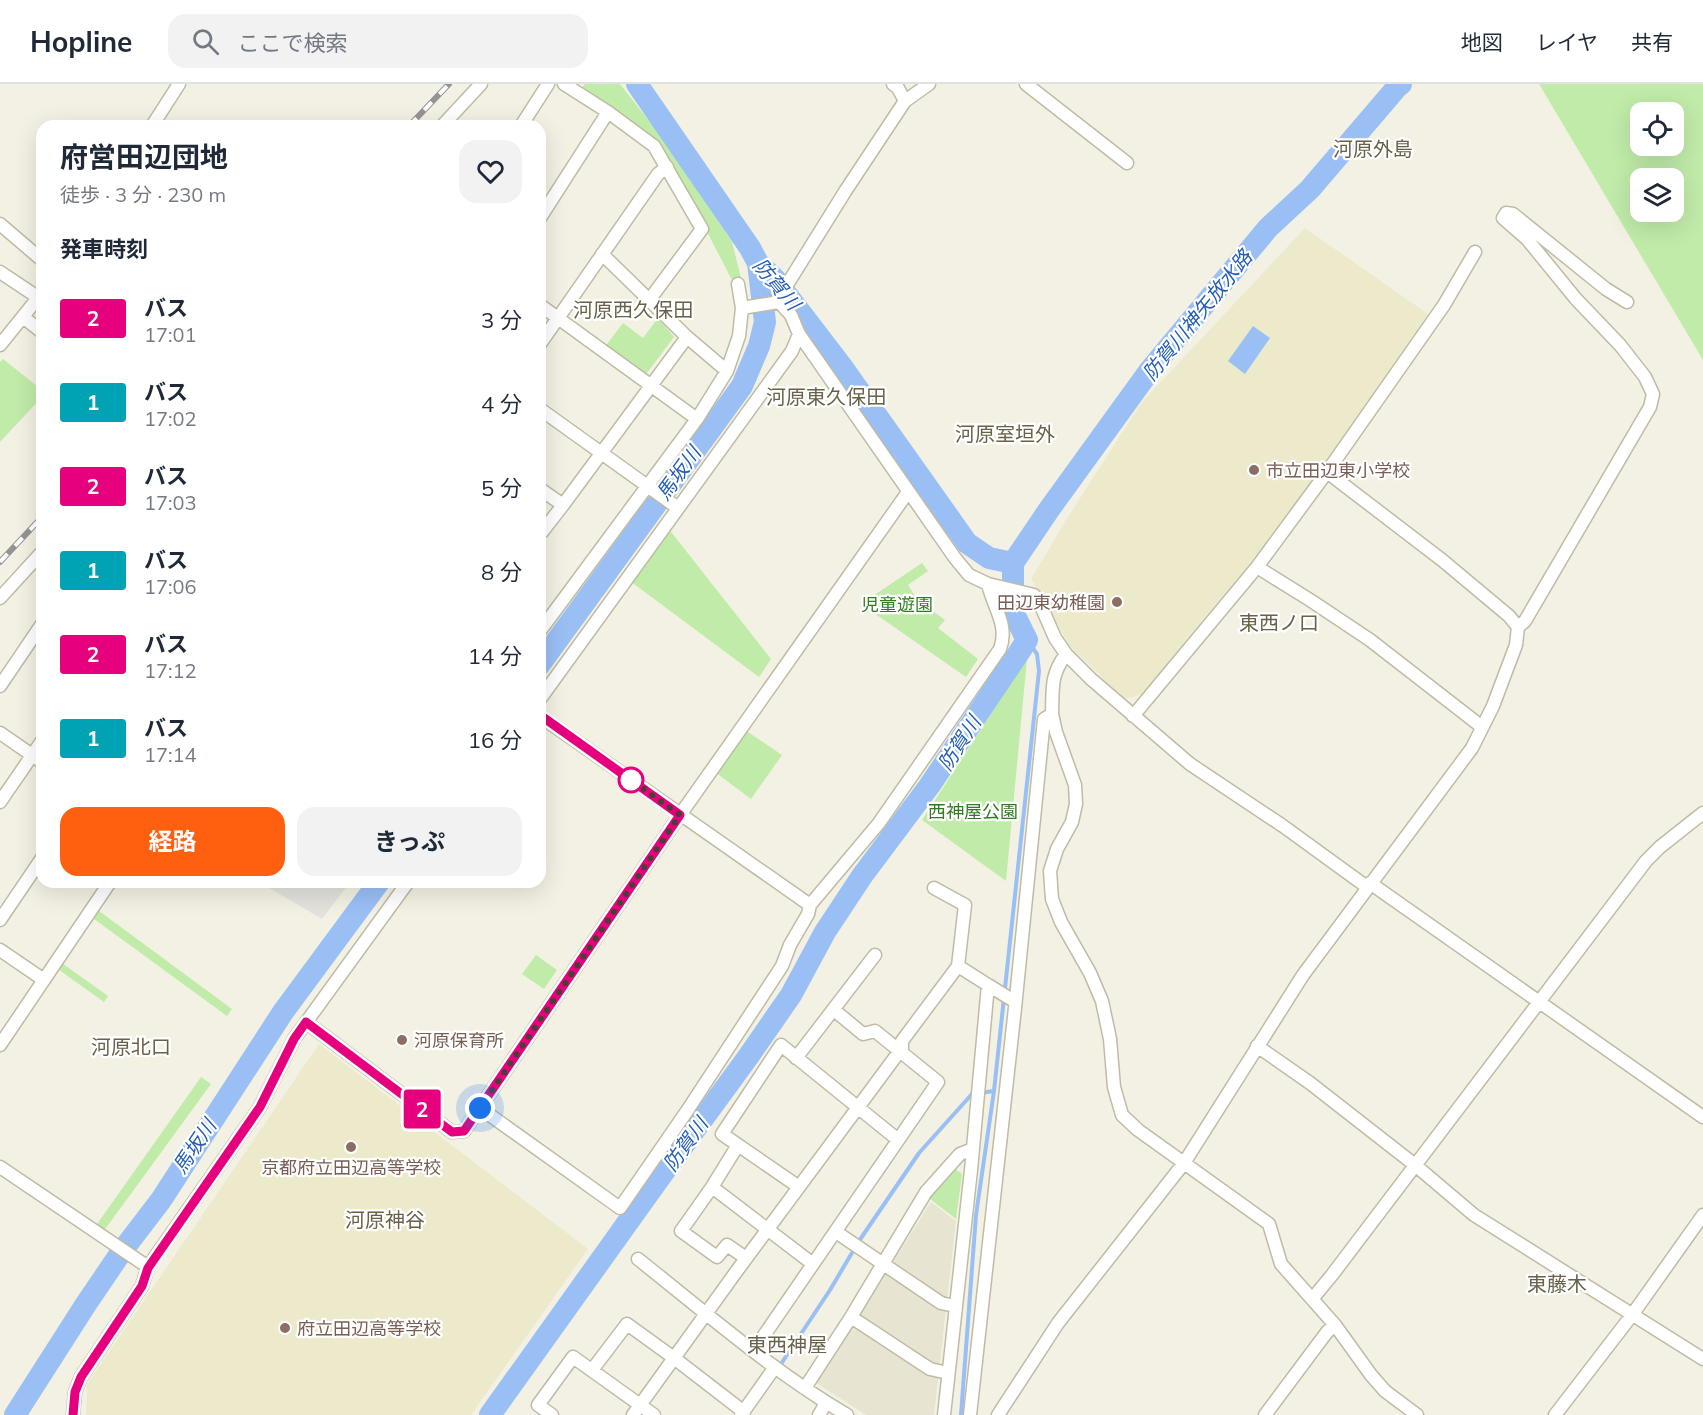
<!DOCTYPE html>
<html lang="ja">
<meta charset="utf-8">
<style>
:root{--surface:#fff;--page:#f2f2f3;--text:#1f2937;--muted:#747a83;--line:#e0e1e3;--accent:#ff600f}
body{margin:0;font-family:Mulish,"Noto Sans JP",sans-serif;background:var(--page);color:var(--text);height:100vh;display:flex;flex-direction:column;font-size:22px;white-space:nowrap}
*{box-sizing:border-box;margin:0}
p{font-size:20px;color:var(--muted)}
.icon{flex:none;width:33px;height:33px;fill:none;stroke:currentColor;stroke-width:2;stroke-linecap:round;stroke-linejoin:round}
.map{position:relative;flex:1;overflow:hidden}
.details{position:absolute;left:36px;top:36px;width:510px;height:768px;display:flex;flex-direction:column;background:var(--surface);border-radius:18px;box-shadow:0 6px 24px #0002}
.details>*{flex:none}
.badge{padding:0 12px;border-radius:4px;font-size:21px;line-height:39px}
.buttons{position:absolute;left:1630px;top:18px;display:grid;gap:12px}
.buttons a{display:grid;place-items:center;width:54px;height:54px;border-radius:12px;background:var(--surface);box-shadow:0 6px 24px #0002;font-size:30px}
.you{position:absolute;width:30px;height:30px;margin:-15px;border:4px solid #fff;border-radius:50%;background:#1a73e8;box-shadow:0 0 0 9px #1a73e833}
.map>.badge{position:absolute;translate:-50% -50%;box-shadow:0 0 0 3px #fff}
h2{padding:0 24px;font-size:22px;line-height:54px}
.round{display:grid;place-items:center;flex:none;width:63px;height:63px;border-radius:18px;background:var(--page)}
.headline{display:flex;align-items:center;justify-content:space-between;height:102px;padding:0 24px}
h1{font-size:28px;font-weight:700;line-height:45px}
.action{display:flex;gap:12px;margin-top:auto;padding:12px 24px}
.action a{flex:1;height:69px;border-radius:18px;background:var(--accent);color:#fff;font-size:24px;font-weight:700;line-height:69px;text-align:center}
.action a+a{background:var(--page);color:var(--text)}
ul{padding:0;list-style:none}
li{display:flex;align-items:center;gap:18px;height:84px;padding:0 24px}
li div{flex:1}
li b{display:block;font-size:22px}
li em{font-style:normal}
li .badge{min-width:66px;font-weight:700;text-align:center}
header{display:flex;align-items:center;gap:36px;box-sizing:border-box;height:84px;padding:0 30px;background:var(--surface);border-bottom:2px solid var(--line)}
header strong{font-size:28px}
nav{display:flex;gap:33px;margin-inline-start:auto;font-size:21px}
.search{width:420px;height:54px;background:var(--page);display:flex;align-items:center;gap:15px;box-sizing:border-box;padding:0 21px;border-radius:18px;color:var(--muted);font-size:22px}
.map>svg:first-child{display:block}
.residential{fill:#e7e5d1}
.education{fill:#edeacc}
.green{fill:#c0eba9;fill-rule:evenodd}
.parking{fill:#e3e2dc}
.water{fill:#9abff5}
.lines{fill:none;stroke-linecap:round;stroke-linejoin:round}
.stream{stroke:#9abff5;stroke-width:4}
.river{stroke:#9abff5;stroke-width:22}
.minor-casing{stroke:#bfbba5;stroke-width:15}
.minor{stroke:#fff;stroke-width:12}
.rail-casing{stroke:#949494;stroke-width:6}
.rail{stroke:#fff;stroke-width:4;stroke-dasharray:11;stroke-linecap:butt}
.line-casing{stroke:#fff;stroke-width:14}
.line{stroke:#e6007e;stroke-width:9}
.walk{stroke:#454233;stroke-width:6;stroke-dasharray:0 10.8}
.education-dot{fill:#8d6e63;stroke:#fff;stroke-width:2}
.stop-dot{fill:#fff;stroke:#e6007e;stroke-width:3}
.labels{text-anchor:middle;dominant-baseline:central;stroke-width:4.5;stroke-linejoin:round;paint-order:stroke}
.education-label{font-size:18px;fill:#785e54;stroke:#fff;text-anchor:start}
.park-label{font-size:18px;fill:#337b23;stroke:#fff}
.neighbourhood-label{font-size:20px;fill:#69624a;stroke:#fff}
.water-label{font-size:20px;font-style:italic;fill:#255eb8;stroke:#fff}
</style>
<header>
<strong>Hopline</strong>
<div class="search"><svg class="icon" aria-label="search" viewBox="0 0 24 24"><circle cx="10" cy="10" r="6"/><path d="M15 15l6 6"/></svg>ここで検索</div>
<nav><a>地図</a><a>レイヤ</a><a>共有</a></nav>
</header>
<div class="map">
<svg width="1703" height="1331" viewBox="0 0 1703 1331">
<rect width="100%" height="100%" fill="#f3f1e3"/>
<!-- residential -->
<path class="residential" d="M931 1118 956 1137 934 1331H866L816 1299Z"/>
<!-- education -->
<path class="education" d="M1305 144 1428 230 1325 380 1247 483 1202 536 1142 611 1124 615 1069 561 1031 495 1066 436 1141 319Z
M319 960 588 1165 471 1331H86L87 1300Z"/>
<!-- green -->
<path class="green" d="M585 0H620L661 52 732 158 742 198 732 196 704 142 657 60 582 4Z
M1539 0H1703V276ZM1641 28H1674V62H1641ZM1641 94H1674V128H1641Z
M658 234 674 253 644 293 604 264 623 239 643 254Z
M3 275 42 306V313L0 358V278Z
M668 444 771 575 759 593 630 497Z
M922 479 928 487 908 501 917 515 945 536 938 544 978 575 966 593 861 520Z
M1027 575 1006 797 922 736Z
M745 646 782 671 751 715 715 688Z
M95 824 232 925 227 932 90 832Z
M536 871 557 886 544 905 522 890Z
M59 877 108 912 104 918 55 883Z
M201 993 211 1000 103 1148 95 1143Z
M954 1084 962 1090 956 1135 929 1114Z"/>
<!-- parking -->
<path class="parking" d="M259 798H350L322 835Z"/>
<!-- water -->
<path class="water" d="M1253 242 1270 254 1245 290 1228 277Z"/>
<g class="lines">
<!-- stream -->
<path class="stream" d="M779 1283 830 1206 859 1157 919 1069 972 1010 994 1007
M961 1331 976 1131 994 1007 1039 587 1037 570 1027 556"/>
<!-- river -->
<path class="river" d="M637 0 750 164 758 179 774 194 843 284 967 459 989 474 1013 479
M1013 479 1048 427 1150 286 1268 144 1310 105 1398 2 1401 0
M540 580 742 302 759 262 765 238 758 179
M15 1331 86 1220 122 1167 161 1116 283 928 379 798
M490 1331 658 1096 748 973 791 911 825 848 862 792 930 701 1018 570 1027 556 1015 532 1013 518V479"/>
<defs>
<path id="minor" d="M564 0 608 28 654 62 702 145 650 215
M893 0 898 4 905 17
M1026 0 1127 79
M152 42 179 0
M442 42 481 0
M521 42 548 0
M540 134 608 28
M0 140 42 176
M602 170 687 253 727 287
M0 188 39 214
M779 218 791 231 799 250 955 474 969 491 988 500
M779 218 780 212 846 106 905 17 929 0
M540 221 697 335
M742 224 779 218
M23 233 42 248
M540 260 658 90 667 83
M0 261 42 209
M540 325 678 424
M540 405 563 421 542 448
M563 421 687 253
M1257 483 1310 516 1370 556 1482 643
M0 514 42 468
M1518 543 1525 537 1650 323 1653 310 1645 293 1620 261 1576 215 1527 155 1503 134 1506 129 1513 130 1606 205 1627 218
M540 547 697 335 727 287 739 252 742 224 738 200
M0 602 42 540
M540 615 792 267 799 250
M1052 630 1056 648 1075 701 1076 720 1072 738 1057 765 1050 787 1052 815 1061 838 1090 889 1102 917 1110 955 1114 1003 1122 1031 1138 1046 1269 1140 1281 1180 1335 1241 1371 1291 1385 1307 1417 1331
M540 632 810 821
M1133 632 1257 483 1327 388 1444 221 1475 168
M0 649 42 678
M0 718 42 657
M1370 799 1703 1033
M0 836 42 774
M0 866 44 896
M988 901 1014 917
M306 938 452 1048 464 1047 680 731 908 408
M0 961 110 798
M1257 962 1310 999 1415 1081 1474 1131 1703 1275
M796 974 875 871
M480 1024 620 1124 687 1027 782 882 790 861 808 830 810 821 879 739 1000 565C1009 541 993 523 988 500L1034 511 1041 522 1055 554 1066 570 1091 595 1190 680 1283 742 1367 803
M738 1061 722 1050 781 961 897 1055
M0 1083 148 1183
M712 1103 681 1147 717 1173 727 1161 746 1174
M799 1103 738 1061 712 1103 813 1180
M836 1148 941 1219 955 1222
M638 1175C706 1229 772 1287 847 1331
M1313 1214 1332 1191 1646 777 1660 763 1703 729
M754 1266 938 998 875 947 863 950 834 926
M592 1286 627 1240 674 1274 633 1331
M948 1289 930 1285 851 1233 926 1108 960 1070 973 1065
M805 1304 851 1233
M744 1328 674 1274 736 1188 902 964V957L958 882 965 821 934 804
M73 1331 75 1308 81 1293 142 1202 148 1183 260 1023 294 955 408 798
M552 1331 538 1321 573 1273 654 1331
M741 1331 775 1283
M819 1331 826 1319
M944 1331 971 1086 988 901 958 882
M970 1331 1015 924 1044 635 1052 630C1053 604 1050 592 1066 570
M998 1331 1058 1239 1184 1079 1303 891 1472 664 1493 622 1516 561 1518 543 1509 532 1442 476 1327 388
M1265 1331 1327 1248 1335 1241
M1555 1331 1632 1231 1703 1131"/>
</defs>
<!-- minor casing -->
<use href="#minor" class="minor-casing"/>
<!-- minor -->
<use href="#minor" class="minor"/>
<defs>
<path id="rail" d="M409 42 449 0
M0 478 42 433"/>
</defs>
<!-- rail casing -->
<use href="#rail" class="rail-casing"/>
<!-- rail -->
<use href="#rail" class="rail"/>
</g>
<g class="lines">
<defs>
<path id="line" d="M73 1331 75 1308 81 1293 142 1202 148 1184 260 1023 294 955 306 938 452 1048 464 1047 680 731 540 631"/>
</defs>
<!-- line casing -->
<use href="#line" class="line-casing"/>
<!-- line -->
<use href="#line" class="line"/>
<!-- walk -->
<path class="walk" d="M480 1024 680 731 627 693 631 696"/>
</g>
<!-- markers -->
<g class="education-dot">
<circle cx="1254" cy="386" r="6"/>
<circle cx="1117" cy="518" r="6"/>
<circle cx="402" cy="956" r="6"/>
<circle cx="351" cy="1063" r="6"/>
<circle cx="285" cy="1244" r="6"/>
</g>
<circle class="stop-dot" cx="631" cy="696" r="12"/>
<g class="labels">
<!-- education labels -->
<g class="education-label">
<text x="1266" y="386">市立田辺東小学校</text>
<text x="1105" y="518" text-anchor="end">田辺東幼稚園</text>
<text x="414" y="956">河原保育所</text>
<text x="351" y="1083" text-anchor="middle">京都府立田辺高等学校</text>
<text x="297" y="1244">府立田辺高等学校</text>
</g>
<!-- park labels -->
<g class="park-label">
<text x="897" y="520">児童遊園</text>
<text x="973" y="727">西神屋公園</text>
</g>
<!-- neighbourhood labels -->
<g class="neighbourhood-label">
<text x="1373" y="64">河原外島</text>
<text x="633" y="225">河原西久保田</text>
<text x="826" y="312">河原東久保田</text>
<text x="1005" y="349">河原室垣外</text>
<text x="1279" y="538">東西ノ口</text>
<text x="131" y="962">河原北口</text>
<text x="385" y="1135">河原神谷</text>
<text x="1557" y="1199">東藤木</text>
<text x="787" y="1260">東西神屋</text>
</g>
<!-- water labels -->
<g class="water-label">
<text transform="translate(777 200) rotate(50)">防賀川</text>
<text transform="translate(1197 231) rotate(-51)">防賀川神矢放水路</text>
<text transform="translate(678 389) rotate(-54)">馬坂川</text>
<text transform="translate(959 659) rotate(-57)">防賀川</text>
<text transform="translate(685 1060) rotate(-54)">防賀川</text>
<text transform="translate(194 1062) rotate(-56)">馬坂川</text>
</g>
</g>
</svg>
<div class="buttons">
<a><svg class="icon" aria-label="locate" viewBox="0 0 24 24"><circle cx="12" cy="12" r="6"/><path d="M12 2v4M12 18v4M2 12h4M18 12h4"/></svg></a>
<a><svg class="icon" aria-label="layers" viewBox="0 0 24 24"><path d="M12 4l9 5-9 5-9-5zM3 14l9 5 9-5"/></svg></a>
</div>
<div class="you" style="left:480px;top:1024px"></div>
<b class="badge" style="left:422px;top:1025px;background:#e6007e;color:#fff">2</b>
<section class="details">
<div class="headline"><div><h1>府営田辺団地</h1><p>徒歩 · 3 分 · 230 m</p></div><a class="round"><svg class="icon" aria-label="heart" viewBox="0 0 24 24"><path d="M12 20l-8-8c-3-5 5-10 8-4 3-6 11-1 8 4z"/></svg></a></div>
<h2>発車時刻</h2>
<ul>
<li><span class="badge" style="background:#e6007e;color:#fff">2</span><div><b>バス</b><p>17:01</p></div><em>3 分</em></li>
<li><span class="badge" style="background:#00a3b4;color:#fff">1</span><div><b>バス</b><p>17:02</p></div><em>4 分</em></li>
<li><span class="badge" style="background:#e6007e;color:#fff">2</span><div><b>バス</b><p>17:03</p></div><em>5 分</em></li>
<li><span class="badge" style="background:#00a3b4;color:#fff">1</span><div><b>バス</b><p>17:06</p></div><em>8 分</em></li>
<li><span class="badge" style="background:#e6007e;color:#fff">2</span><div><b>バス</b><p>17:12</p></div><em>14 分</em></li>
<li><span class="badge" style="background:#00a3b4;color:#fff">1</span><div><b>バス</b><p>17:14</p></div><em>16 分</em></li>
</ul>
<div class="action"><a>経路</a><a>きっぷ</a></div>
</section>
</div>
